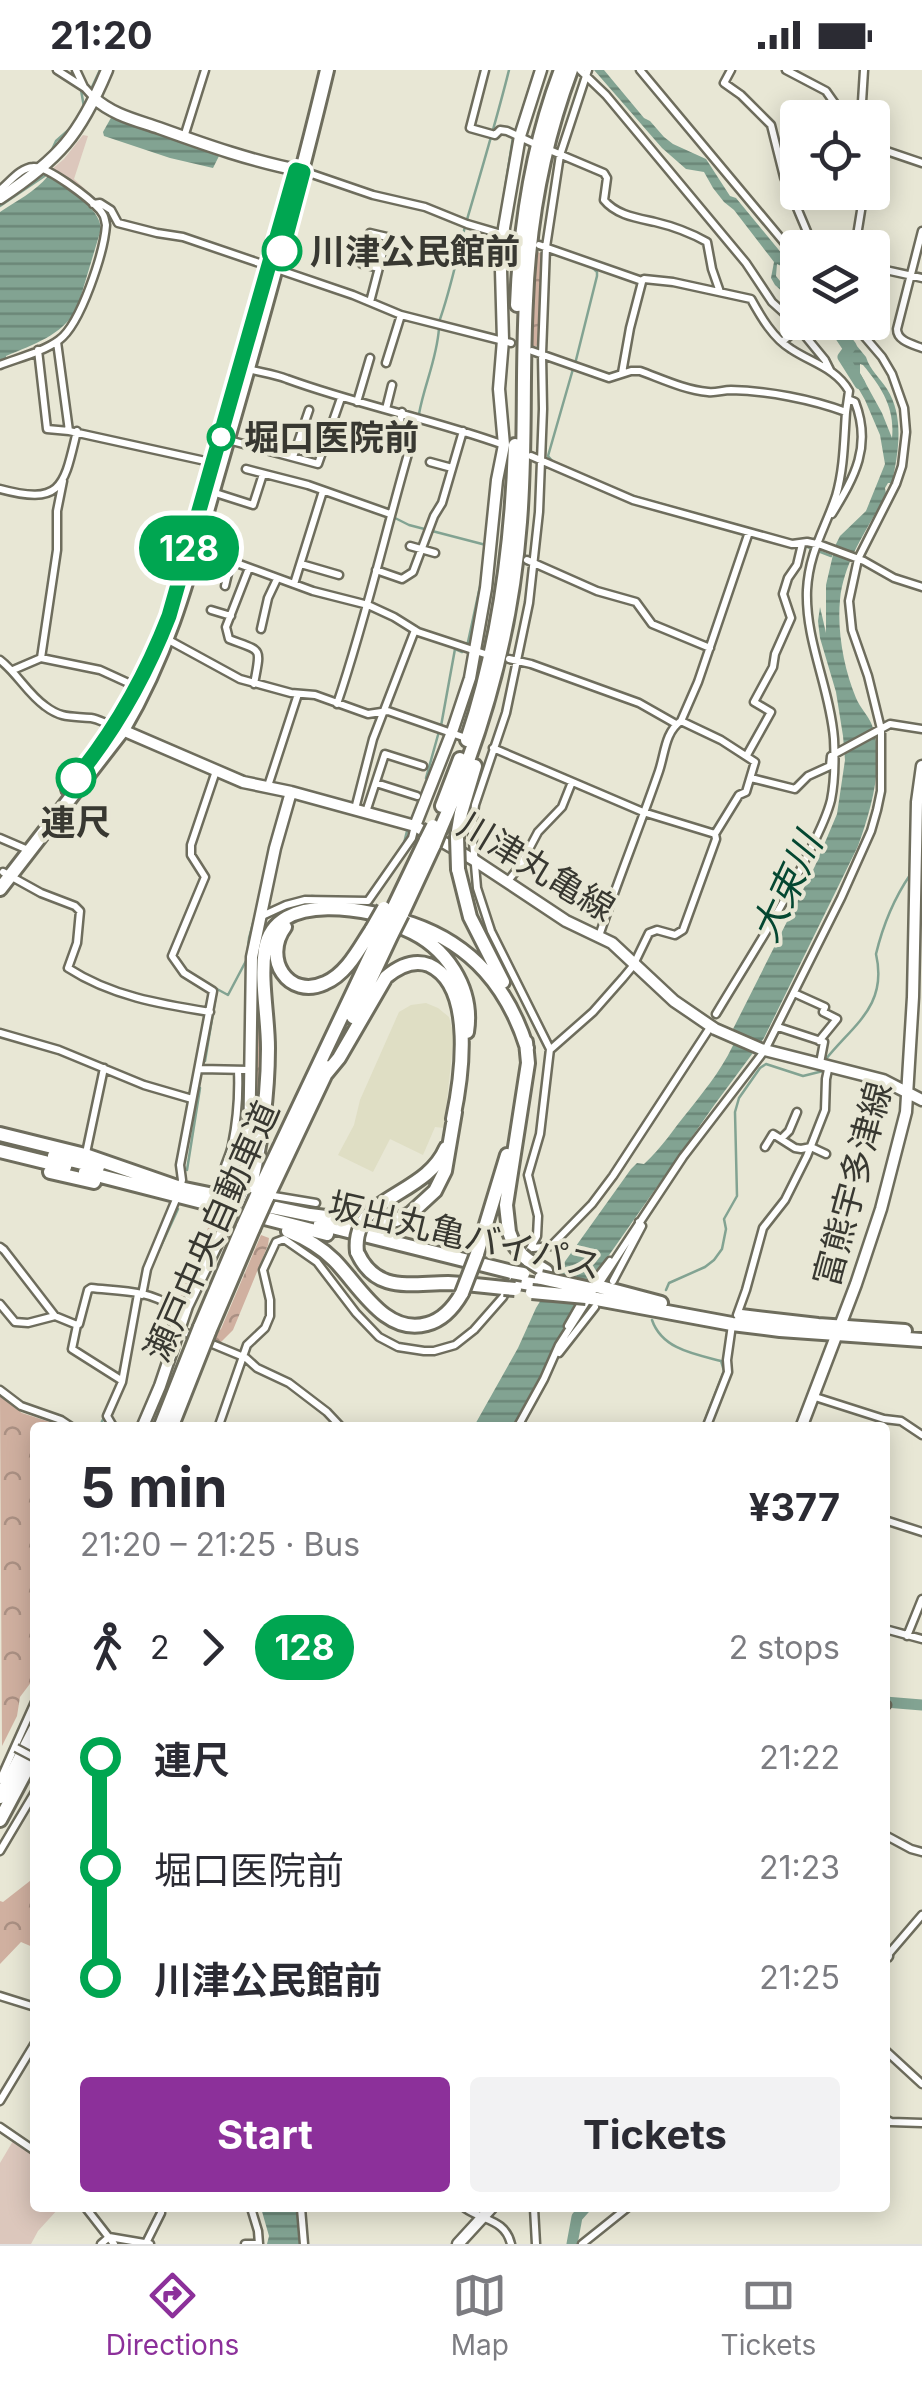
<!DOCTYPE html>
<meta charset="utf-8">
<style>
:root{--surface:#fff;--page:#f2f2f3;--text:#2b2b33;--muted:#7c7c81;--line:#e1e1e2;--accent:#8c309a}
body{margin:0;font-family:Inter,"Noto Sans JP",sans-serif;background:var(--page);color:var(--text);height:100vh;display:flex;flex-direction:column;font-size:38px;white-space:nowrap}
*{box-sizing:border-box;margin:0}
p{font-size:32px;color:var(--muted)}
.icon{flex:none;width:55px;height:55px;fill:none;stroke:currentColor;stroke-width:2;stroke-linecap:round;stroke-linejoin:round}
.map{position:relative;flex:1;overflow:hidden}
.sheet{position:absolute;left:30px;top:1352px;width:860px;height:790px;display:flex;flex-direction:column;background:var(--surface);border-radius:10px;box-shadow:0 5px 25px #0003}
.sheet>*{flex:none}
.badge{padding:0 20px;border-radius:32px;font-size:35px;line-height:65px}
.tools{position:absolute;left:780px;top:30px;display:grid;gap:20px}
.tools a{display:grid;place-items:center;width:110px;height:110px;border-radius:10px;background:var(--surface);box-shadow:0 5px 25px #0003;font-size:50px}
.map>.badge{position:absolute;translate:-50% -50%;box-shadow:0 0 0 5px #fff}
.legs{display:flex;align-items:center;gap:15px;height:110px;padding:0 50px;font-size:32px}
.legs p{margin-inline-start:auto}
.overview{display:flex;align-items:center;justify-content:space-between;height:170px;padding:0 50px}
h1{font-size:55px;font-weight:700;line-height:75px}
.action{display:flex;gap:20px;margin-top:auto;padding:20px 50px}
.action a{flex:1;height:115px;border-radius:10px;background:var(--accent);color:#fff;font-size:40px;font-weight:700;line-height:115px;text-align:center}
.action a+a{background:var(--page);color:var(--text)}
ul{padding:0 50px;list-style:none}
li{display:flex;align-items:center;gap:35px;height:110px;font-size:38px}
li i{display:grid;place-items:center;width:15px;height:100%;margin:0 12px;background:currentColor}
li i::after{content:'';width:25px;height:25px;margin:-12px;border:8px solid;border-radius:50%;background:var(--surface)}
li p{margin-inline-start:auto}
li:first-child i{background:linear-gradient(#0000 50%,currentColor 0)}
li:last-child i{background:linear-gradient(currentColor 50%,#0000 0)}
.status{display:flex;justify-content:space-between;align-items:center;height:70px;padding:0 50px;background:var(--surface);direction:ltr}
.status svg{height:28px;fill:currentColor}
.menu{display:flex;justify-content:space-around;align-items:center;height:140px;border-top:2px solid var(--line);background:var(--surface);font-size:28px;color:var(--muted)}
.menu a{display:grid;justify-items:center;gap:5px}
.menu .active{color:var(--accent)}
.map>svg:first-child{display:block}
.built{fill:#dfdec4}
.green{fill:#dcc7bc}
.forest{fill:url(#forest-crowns)}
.water{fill:url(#water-rules);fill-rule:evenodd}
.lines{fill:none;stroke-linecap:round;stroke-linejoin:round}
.stream{stroke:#82a392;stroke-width:2.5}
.river{stroke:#82a392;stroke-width:11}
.street-casing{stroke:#6e6d5d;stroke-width:11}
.secondary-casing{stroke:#6e6d5d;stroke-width:15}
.highway-casing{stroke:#6e6d5d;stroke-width:18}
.street{stroke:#fff;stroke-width:6}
.secondary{stroke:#fff;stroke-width:10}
.highway{stroke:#fff;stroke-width:12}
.street-bridge-casing{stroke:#6e6d5d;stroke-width:11;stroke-linecap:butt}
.secondary-bridge-casing{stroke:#6e6d5d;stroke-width:15;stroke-linecap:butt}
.highway-bridge-casing{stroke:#6e6d5d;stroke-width:18;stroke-linecap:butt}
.street-bridge{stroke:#fff;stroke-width:6}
.secondary-bridge{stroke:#fff;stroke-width:10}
.highway-bridge{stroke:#fff;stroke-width:12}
.line-1-casing{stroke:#fff;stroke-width:22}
.line-1{stroke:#00a651;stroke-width:15}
.stop-1-dot{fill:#fff;stroke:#00a651;stroke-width:5}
.labels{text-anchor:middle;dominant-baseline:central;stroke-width:8;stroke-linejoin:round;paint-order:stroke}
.stop-label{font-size:35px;font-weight:bold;fill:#383831;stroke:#e8e7d5;text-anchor:start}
.street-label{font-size:35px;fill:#383831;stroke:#e8e7d5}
.water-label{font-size:38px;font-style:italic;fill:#044731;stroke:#e8e7d5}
</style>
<div class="status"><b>21:20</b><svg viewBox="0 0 49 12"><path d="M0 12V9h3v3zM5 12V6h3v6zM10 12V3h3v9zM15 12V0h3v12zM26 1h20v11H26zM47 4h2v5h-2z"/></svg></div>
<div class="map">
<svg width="922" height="2174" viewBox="0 0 922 2174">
<defs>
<pattern id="forest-crowns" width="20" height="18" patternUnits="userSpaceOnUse" patternTransform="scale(2.5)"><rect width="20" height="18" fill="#d0b0a0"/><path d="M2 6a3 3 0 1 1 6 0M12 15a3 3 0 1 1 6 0" fill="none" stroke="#aa9083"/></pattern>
<pattern id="water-rules" width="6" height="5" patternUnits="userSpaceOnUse" patternTransform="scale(2.5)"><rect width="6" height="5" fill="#82a392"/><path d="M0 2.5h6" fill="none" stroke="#6b8678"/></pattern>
</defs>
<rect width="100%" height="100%" fill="#e8e7d5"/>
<!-- built -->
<path class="built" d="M426 933 438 938 449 947 454 965 444 1058 435 1057 423 1085 390 1069 373 1102 338 1085 354 1055 360 1030 399 942 411 935Z"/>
<!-- green -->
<path class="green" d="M83 65 88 66 74 109 96 129 90 128 51 100 64 89Z
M13 2071 35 2085V2138H59L38 2161 31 2174H0V2093Z"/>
<!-- forest -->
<path class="forest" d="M535 181 543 184 540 274 536 276H532Z
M296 838 268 864 264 1003 255 1082 256 889C262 859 267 848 296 838Z
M214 1148 222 1150 177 1245 178 1232 210 1153Z
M261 1165 269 1168 268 1175 233 1260 220 1273 213 1271 217 1262 221 1259Z
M0 1326 22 1343 65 1357 35 1358V1607L20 1627 17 1646 2 1676Z
M35 1807V1878L21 1872 0 1894V1831L3 1832Z"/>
<!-- water -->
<path class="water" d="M594 0H604L644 48 650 51 664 67 673 74 706 89 730 126 736 128 797 202V214L785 198 777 194 776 206 788 221 797 227V235L775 215 771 208 774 192 734 140 724 132 713 118 704 102 686 99 662 78Z
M112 46 220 84 213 98 170 88 104 66 103 62Z
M48 106C65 119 100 136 101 159L77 239C61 266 34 274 6 286V289H0V142C16 131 35 122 48 106Z
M825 253H838L866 287C870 300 880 308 887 319 905 347 898 384 892 413H888L885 418 886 424C868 459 844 490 840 530 837 562 844 599 856 628 860 638 868 645 872 655 885 693 871 740 858 776L764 968 715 1034 593 1208 569 1247 546 1295 512 1357 473 1358 518 1278 536 1238 561 1197 631 1099 637 1093 644 1094C662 1078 674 1058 690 1039 708 1016 726 994 737 966L733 959 815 796 837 744 845 690 843 666 836 622 820 568 818 551 820 537 826 563V515L835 476 840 466 866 441 885 394 880 365 865 330 853 309 851 292ZM860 294 863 295C882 318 895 338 892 368L882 343 860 303Z
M261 2138H298L304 2174H267L269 2166Z"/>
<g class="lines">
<!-- stream -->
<path class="stream" d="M92 17 100 0
M81 20 84 37 82 41
M516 60 535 0
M50 84 56 71 73 56
M0 136 46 105
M499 157 513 67
M467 158 483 162
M439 252C451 219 457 186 466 153 481 102 496 52 509 0
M575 294 597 206V202L592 197
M419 344C424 315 437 289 439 258
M412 377 415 350
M553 392 548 386 573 299
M629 425 791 470
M489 439 492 406
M393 447 409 455 486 475
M805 476 831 486
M441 656 455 579 462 582 468 572 482 507
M426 708 438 665
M375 815 404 773 407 761
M288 831 312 826 339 828
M826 989C853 955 888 936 876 884 883 855 893 830 910 805
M205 991 217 919 228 925 247 889 249 868 256 842
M187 1100 200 1018
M150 1200 178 1139
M666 1220 669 1213 705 1197 714 1190 722 1179 726 1159 724 1149 737 1126 735 1042 739 1028 760 998 766 994 803 1006 823 1001
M652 1250C662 1279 694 1284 721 1291L724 1301 702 1358
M99 1358 105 1345"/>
<!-- river -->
<path class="river" d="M833 252 851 276 843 287 860 314
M885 1632 922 1635
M572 2174 577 2147 585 2138"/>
<defs>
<path id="street" d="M57 0 85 18 94 28
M76 0 84 17
M485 0 470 58 495 65 500 60 507 61 533 73
M580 0 606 25 746 193 772 232 793 251 825 290 830 300
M640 0 798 189
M731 0 724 13 741 25 771 55 784 107 808 164 838 178
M786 0 826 21 845 48
M861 48 864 0
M184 67 205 0
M872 76 922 93
M552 81 604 103 607 108 604 130C616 145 637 148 655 152 672 156 691 163 707 172L712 199 720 222
M303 101 373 125 425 137 467 154 515 168
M0 120C10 112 20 98 33 97 47 95 90 129 100 140 105 147 104 146 106 155 104 182 81 254 59 270 43 282 18 288 0 295
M93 134 100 133 111 140 118 153 157 163 183 167 353 225 401 245 511 273
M922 161 897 259C897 271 912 274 922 278
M370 163 387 167 370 232
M539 175 642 211 644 209 673 212 751 229C761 247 773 268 791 279 812 293 836 298 849 321L846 342
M855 178 864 122
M362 194 379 198
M872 197 922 208
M57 272 69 361 219 394
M782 272 806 252
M38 280 47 359 69 361
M532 281 609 308 631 301H640C662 309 685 320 708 322 716 323 723 320 731 320 768 321 811 329 846 342 844 370 844 399 836 426 825 459 809 482 807 520 805 571 830 618 834 669 835 690 835 710 831 730 826 750 816 768 807 786 781 841 747 892 716 944
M386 293 401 245
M241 297C256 302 272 303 287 309 358 335 432 349 504 375
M622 303 630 258 642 212
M357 332 370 288
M386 339 392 315
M386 364 409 370
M396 367 402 342
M221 368 318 394 341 328
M531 386 633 430 792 474 807 472 821 475 864 491 894 508 922 517
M293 387 309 340
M430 392 452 398
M246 399 308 415 390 444
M0 419C63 436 64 415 77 361
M206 420 253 435 263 404
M832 444C855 406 872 376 855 332L848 329
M190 476 313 521 368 535 394 547 418 562 485 584
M410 476 435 483
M527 490 597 521 636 532 652 554 710 578
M301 494 339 505
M249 498 226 557 229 569C263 582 261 576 254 614
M376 500 402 509 413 502 434 446 442 433 463 361
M294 514 323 421
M225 516 231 491
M211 540 231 546
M261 559 268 528 277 509
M165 568 240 609 291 623 315 625 368 644 388 641 463 667
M41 588 57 480V441L63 411
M509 589 531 594 639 633 676 654
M0 590C17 603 27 623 45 636 62 649 72 646 91 648 98 649 107 654 114 656
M13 600 41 588 100 600 135 616
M337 634C366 549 385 463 410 377
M493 678 643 742 715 764
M747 685 771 642 754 632 773 597 775 584 791 548 783 524 788 508 797 495 802 474
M751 708 795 719 808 706 830 696 831 686 890 654 922 659
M376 713 417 726
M268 716 298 624
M355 739 373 669 415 560
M366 742 385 684 423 696
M0 768 28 780
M3 802 41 823 75 836 80 841 77 873 68 898C111 926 160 934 210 942
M508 811 520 796 538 762 562 737 572 712
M262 846 286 835 305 830 368 831 412 768 415 756
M599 866C618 810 640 756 659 701 665 683 665 662 681 651L698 612 749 462
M794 923 825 937 823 942 837 949 819 971
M778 957 824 972 820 993
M0 963 59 980 144 1015 192 1029
M551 979 593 942 623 908 633 896 649 863 657 860 675 865 683 860 716 769 715 764 739 725 746 722 755 692 721 670 681 651
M200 999 249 1000
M781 1069 789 1061 797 1042
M765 1077 773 1064 795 1078 801 1079 811 1077 826 1084
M86 1083 104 998
M234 1116 223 1107C223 1095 230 1087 232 1075 237 1051 239 1024 238 1000
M180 1118 182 1110 180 1095 213 921 184 903 172 886 205 807 191 785V775L216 701
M274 1126 316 1133
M0 1177 4 1180 55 1246
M533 1178 551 1176 592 1134 613 1106 711 956
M613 1211 642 1156 639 1152
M593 1213 610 1191
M599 1214 683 1087 765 980 841 828 871 761 877 740 881 721V659L868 606 852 560 849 531 858 489 896 414 902 396 906 362 904 338 892 304 882 287 852 252
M142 1225 147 1199 177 1127
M0 1234 15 1252 28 1253 55 1246 77 1255 79 1254 88 1220 91 1218C116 1221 152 1220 171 1237 169 1259 176 1259 194 1266
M737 1245 746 1220 763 1158 785 1130 807 1086 825 1040 826 1009 829 995
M77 1255 72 1279 121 1310
M568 1256 584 1228
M205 1271 246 1288 257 1298 289 1313 327 1342 342 1358
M559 1283 595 1237
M0 1320 21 1336 61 1350 73 1358
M812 1326 884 1349 901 1351 922 1365
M114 1358 107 1346 122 1312 138 1224
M218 1358 247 1275 265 1258 270 1246V1230L263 1200 276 1172 284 1169 317 1192 356 1243 379 1267 398 1277 424 1281H434L455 1275 474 1260 503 1227 537 1166 538 1146 528 1105 540 1064 550 979 491 861 477 818 472 760 475 735 506 643 529 533 539 442 541 391 543 339 542 284 546 177 560 85 588 0
M517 1358 544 1309 559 1275 589 1228
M706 1358 728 1302 727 1290 732 1255
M885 1450 922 1462
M885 1559 922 1569
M907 1566 922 1529
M885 1635H887
M0 1710 35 1632
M885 1765 911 1779 922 1782
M0 1781 35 1722
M886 1887 922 1845
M0 1926 35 1937
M885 1980 922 2014
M0 2031 35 1973
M885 2049 891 2052 922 2053
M0 2057 35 2081
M86 2138 114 2174
M251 2138 258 2161 259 2174
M301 2138 304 2174
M465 2138C483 2151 505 2149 511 2174
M534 2138 536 2174
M146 2173 161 2143
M101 2174 109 2167 150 2174
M245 2174H258
M582 2174 627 2138"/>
<path id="secondary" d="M94 28C113 45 136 50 159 58 206 75 254 92 303 101
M0 128C59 89 80 65 107 0
M120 659 243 712 291 722 415 756 474 790 566 851 612 873 674 931 715 959 761 979 883 1010 922 1030
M415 756 452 662 470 608 486 518 497 410 504 375 499 319 503 270 501 200 504 158 520 66 541 0
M240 1120 249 1085 252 887 275 778 291 722
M142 1358 160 1316 187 1236 227 1153
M801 1358 856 1214 881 1139 906 1042 913 927 917 732 922 696
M885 1885 887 1886
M458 2174 491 2138"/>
<path id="highway" d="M517 235C520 155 532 76 561 0
M467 670C499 574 512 476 515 375
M68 719 106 670 140 611
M442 736 460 689
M440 760C484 662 512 559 520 452 526 378 522 305 526 231 529 151 543 75 571 0
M457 767 461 743 475 696
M458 799 470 847 503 912
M0 819 123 660C174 573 192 492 220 396 258 265 295 134 327 0
M392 841 426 770
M402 844 434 775
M285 857C262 888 288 930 325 913 347 904 360 877 372 859
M405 859C446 876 474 918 467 962
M353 947 392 864
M325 1005 339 988 386 907C398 897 413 889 429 895 476 916 461 1011 453 1049
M0 1064 85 1085 180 1118 310 1145 373 1153 396 1150 410 1144 435 1121 445 1101 455 1042
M0 1081 65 1097
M54 1086 98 1097
M50 1102 94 1112
M85 1102 327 1164
M249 1122C261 1075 268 1028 268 978 268 946 260 911 265 879 276 818 372 840 412 854 473 875 508 918 527 978
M257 1125 382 861
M267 1128 329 997
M373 1140C399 1119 432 1110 446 1078
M320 1154 512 1202
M288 1161C305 1168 321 1177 334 1190 359 1215 385 1266 427 1254 443 1250 454 1237 462 1223
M357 1182C376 1224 410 1213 448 1213 467 1214 486 1216 504 1218
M477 1184 507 1085
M522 1185 514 1175 509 1162 506 1135 528 993 526 972
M528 1190 546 1201
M519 1212 537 1215
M593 1215 661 1233
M586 1227 732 1254 780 1260 922 1270
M741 1246 818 1255 905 1261
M200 1257 243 1156
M209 1262 253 1159
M0 1727 35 1659
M0 1750 35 1684"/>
</defs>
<!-- street casing -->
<use href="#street" class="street-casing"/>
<!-- secondary casing -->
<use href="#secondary" class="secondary-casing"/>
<!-- highway casing -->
<use href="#highway" class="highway-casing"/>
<!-- street -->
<use href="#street" class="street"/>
<!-- secondary -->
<use href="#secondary" class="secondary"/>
<!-- highway -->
<use href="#highway" class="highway"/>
<defs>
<path id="street-bridge" d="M16 1678 35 1688"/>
<path id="secondary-bridge" d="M227 1153 240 1120"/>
<path id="highway-bridge" d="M457 767 458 799
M426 770 433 756
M434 775 440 760
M372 859 384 838
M382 861 392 841
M392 864 402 844
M243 1156 257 1125
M253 1159 267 1128
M357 1182C355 1165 360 1152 373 1140
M522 1185 528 1190
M512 1202 523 1204
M541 1208 591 1219
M504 1218 515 1219
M532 1222 586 1227
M462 1223 477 1184
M160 1358 200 1257
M171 1358 209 1262"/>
</defs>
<!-- street-bridge casing -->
<use href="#street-bridge" class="street-bridge-casing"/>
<!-- secondary-bridge casing -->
<use href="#secondary-bridge" class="secondary-bridge-casing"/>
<!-- highway-bridge casing -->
<use href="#highway-bridge" class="highway-bridge-casing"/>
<!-- street-bridge -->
<use href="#street-bridge" class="street-bridge"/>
<!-- secondary-bridge -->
<use href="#secondary-bridge" class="secondary-bridge"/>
<!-- highway-bridge -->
<use href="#highway-bridge" class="highway-bridge"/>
</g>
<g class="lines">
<defs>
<path id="line-1" d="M76 708C116 659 146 605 169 546L296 100 303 102 282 181"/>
</defs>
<!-- line-1 casing -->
<use href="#line-1" class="line-1-casing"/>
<!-- line-1 -->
<use href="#line-1" class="line-1"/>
</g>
<!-- markers -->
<g class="stop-1-dot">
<circle cx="282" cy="181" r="18"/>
<circle cx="221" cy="367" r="12"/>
<circle cx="76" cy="708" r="18"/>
</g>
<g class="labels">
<!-- stop labels -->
<g class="stop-label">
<text x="310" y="181">川津公民館前</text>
<text x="244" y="367">堀口医院前</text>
<text x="76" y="752" text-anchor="middle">連尺</text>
</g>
<!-- street labels -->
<g class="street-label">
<text transform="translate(537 796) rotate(31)">川津丸亀線</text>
<text transform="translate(852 1114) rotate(-75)">富熊宇多津線</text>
<text transform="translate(211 1161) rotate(-66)">瀬戸中央自動車道</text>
<text transform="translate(465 1165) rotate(13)">坂出丸亀バイパス</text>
</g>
<!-- water labels -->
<g class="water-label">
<text transform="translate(786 817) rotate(-65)">大束川</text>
</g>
</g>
</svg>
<div class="tools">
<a><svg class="icon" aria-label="locate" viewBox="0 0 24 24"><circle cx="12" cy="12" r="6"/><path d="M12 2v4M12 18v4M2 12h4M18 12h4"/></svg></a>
<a><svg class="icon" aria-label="layers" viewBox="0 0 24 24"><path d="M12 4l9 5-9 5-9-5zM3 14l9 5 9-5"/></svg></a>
</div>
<b class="badge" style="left:189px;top:478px;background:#00a651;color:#fff">128</b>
<section class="sheet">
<div class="overview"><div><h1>5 min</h1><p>21:20 – 21:25 · Bus</p></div><b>¥377</b></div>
<div class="legs"><svg class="icon" aria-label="walk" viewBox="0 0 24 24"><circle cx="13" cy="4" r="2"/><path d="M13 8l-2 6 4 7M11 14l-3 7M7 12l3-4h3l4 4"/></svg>2<svg class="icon" aria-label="forward" viewBox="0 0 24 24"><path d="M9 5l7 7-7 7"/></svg><b class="badge" style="background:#00a651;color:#fff">128</b><p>2 stops</p></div>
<ul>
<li><i style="color:#00a651"></i><b>連尺</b><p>21:22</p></li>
<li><i style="color:#00a651"></i><span>堀口医院前</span><p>21:23</p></li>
<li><i style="color:#00a651"></i><b>川津公民館前</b><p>21:25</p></li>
</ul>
<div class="action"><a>Start</a><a>Tickets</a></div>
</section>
</div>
<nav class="menu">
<a class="active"><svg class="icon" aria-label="directions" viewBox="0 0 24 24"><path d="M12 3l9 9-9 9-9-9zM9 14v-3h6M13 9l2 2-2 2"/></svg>Directions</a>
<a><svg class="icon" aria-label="map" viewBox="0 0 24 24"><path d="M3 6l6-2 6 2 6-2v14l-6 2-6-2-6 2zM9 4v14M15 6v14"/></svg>Map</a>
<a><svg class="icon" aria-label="tickets" viewBox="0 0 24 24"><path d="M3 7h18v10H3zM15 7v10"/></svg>Tickets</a>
</nav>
